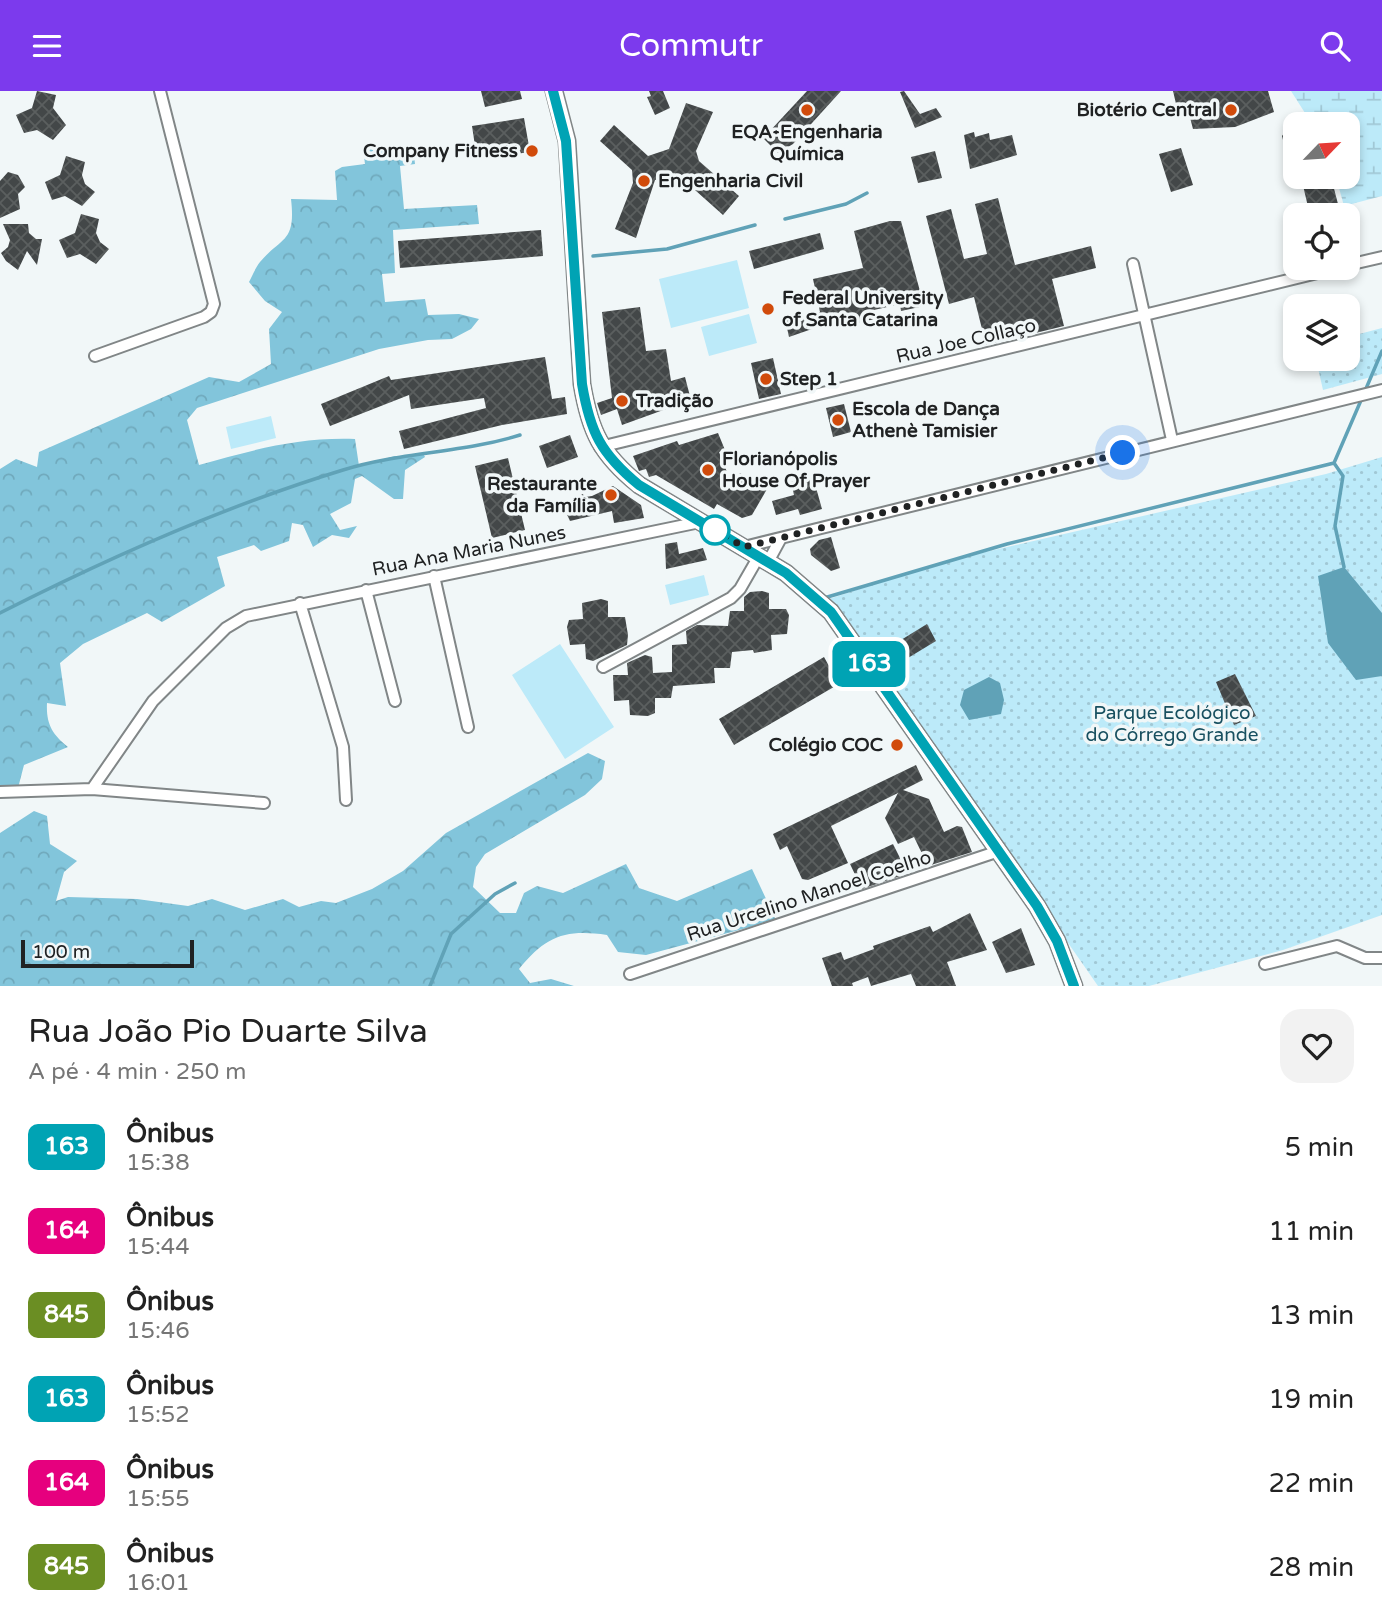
<!DOCTYPE html>
<html lang="pt">
<meta charset="utf-8">
<style>
:root{--surface:#fff;--page:#f2f2f2;--text:#222;--muted:#767676;--accent:#7c3aed}
body{margin:0;font-family:"Varela Round",sans-serif;background:var(--page);color:var(--text);height:100vh;display:flex;flex-direction:column;font-size:26px;white-space:nowrap}
*{box-sizing:border-box;margin:0}
p{font-size:23px;color:var(--muted)}
.icon{flex:none;width:38px;height:38px;fill:none;stroke:currentColor;stroke-width:2;stroke-linecap:round;stroke-linejoin:round}
.map{position:relative;height:895px;overflow:hidden}
.side{display:flex;flex-direction:column;background:var(--surface);flex:1}
.side>*{flex:none}
.badge{padding:0 14px;border-radius:10px;font-size:24px;line-height:46px}
.needle{width:46px;rotate:65deg}
.fabs{position:absolute;left:1283px;top:21px;display:grid;gap:14px}
.fabs a{display:grid;place-items:center;width:77px;height:77px;border-radius:14px;background:var(--surface);box-shadow:0 4px 10px #0003;font-size:35px}
.scale{position:absolute;left:21px;bottom:18px;width:173px;box-sizing:border-box;padding-left:7px;border:4px solid #202223;border-top:0;font-size:19px;line-height:24px;white-space:nowrap;color:#202223;-webkit-text-stroke:5px #f1f7f8;paint-order:stroke}
.you{position:absolute;width:35px;height:35px;margin:-18px;border:5px solid #fff;border-radius:50%;background:#1a73e8;box-shadow:0 0 0 10px #1a73e833}
.map>.badge{position:absolute;translate:-50% -50%;box-shadow:0 0 0 4px #fff}
.round{display:grid;place-items:center;flex:none;width:74px;height:74px;border-radius:21px;background:var(--page)}
.headline{display:flex;align-items:center;justify-content:space-between;height:119px;padding:0 28px}
h1{font-size:33px;font-weight:600;line-height:52px}
ul{padding:0;list-style:none}
li{display:flex;align-items:center;gap:21px;height:84px;padding:0 28px}
li div{flex:1}
li b{display:block;font-size:26px}
li em{font-style:normal}
li .badge{min-width:77px;font-weight:700;text-align:center}
header{display:flex;justify-content:space-between;align-items:center;height:91px;padding:0 28px;background:var(--accent);color:#fff;font-size:32px;font-weight:600}
.map>svg:first-child{display:block}
.forest{fill:url(#forest-crowns)}
.wetland{fill:url(#wetland-marsh)}
.park{fill:url(#park-dots)}
.pitch{fill:#bceaf9}
.water{fill:#60a2b7}
.lines{fill:none;stroke-linecap:round;stroke-linejoin:round}
.stream{stroke:#60a2b7;stroke-width:3.5}
.building{fill:url(#building-cross-hatch)}
.minor-casing{stroke:#818687;stroke-width:14}
.secondary-casing{stroke:#818687;stroke-width:19}
.minor{stroke:#fff;stroke-width:10}
.secondary{stroke:#fff;stroke-width:16}
.line-casing{stroke:#fff;stroke-width:16}
.line{stroke:#00a3b4;stroke-width:10}
.walk{stroke:#202223;stroke-width:7;stroke-dasharray:0 12.6}
.poi-dot{fill:#d14b0b;stroke:#f1f7f8;stroke-width:2.5}
.stop-dot{fill:#fff;stroke:#00a3b4;stroke-width:3.5}
.labels{text-anchor:middle;dominant-baseline:central;stroke-width:7;stroke-linejoin:round;paint-order:stroke}
.poi-label{font-size:19px;font-weight:bold;fill:#202223;stroke:#f1f7f8;text-anchor:start}
.street-label{font-size:19px;fill:#202223;stroke:#f1f7f8}
.park-label{font-size:19px;fill:#185060;stroke:#f1f7f8}
</style>
<header><svg class="icon" aria-label="menu" viewBox="0 0 24 24"><path d="M4 6h16M4 12h16M4 18h16"/></svg>Commutr<svg class="icon" aria-label="search" viewBox="0 0 24 24"><circle cx="10" cy="10" r="6"/><path d="M15 15l6 6"/></svg></header>
<div class="map">
<svg width="1382" height="895" viewBox="0 0 1382 895">
<defs>
<pattern id="forest-crowns" width="20" height="18" patternUnits="userSpaceOnUse" patternTransform="scale(1.75)"><rect width="20" height="18" fill="#82c5db"/><path d="M2 6a3 3 0 1 1 6 0M12 15a3 3 0 1 1 6 0" fill="none" stroke="#70a9bc"/></pattern>
<pattern id="wetland-marsh" width="20" height="14" patternUnits="userSpaceOnUse" patternTransform="scale(1.75)"><rect width="20" height="14" fill="#bceaf9"/><path d="M1 5h8M5 5V1M11 12h8M15 12V8" fill="none" stroke="#a1c8d5"/></pattern>
<pattern id="park-dots" width="8" height="8" patternUnits="userSpaceOnUse" patternTransform="scale(1.75)"><rect width="8" height="8" fill="#bceaf9"/><path d="M2 2h.1M6 6h.1" fill="none" stroke="#a1c8d5" stroke-width="1.8" stroke-linecap="round"/></pattern>
<pattern id="building-cross-hatch" width="8" height="8" patternUnits="userSpaceOnUse" patternTransform="scale(1.75)"><rect width="8" height="8" fill="#434748"/><path d="M0 0l8 8M0 8l8-8" fill="none" stroke="#5b5f5f"/></pattern>
</defs>
<rect width="100%" height="100%" fill="#f1f7f8"/>
<!-- forest -->
<path class="forest" d="M413 57 415 73 400 75 404 118 477 114 479 133 393 139 395 182 382 183 385 211 425 208 428 224 459 223 479 228 471 238 452 248 428 249 379 258 197 317 187 329 199 374C253 359 298 346 355 348L359 375 395 365 401 367 423 362 425 366 405 379 403 408H394L362 385 355 388 351 412 330 423 340 439 357 435 349 447 332 444 313 456 303 434 292 432 289 450 261 460 254 454 217 466 225 495 162 531 147 522 83 553 60 572 66 615 47 612C46 633 52 643 68 656L24 674 18 697H0V378L16 368 37 376 39 361 209 286 239 291 271 273 269 238 282 221 265 210 249 191C252 185 256 176 260 171 282 145 296 152 291 108L337 109 335 80 342 76 365 73 363 58Z
M588 662 605 670 602 688 585 704 485 763 476 776 473 796 500 822H516L524 802 537 795 563 802 626 773 639 797 677 810 752 778 776 829 646 864 618 861 607 844C565 838 546 845 519 878L530 892 551 888 574 895H0V742L34 720 47 725 50 753 77 770 64 781 56 810 68 806 137 808 188 815 212 808 245 819 283 808 299 816 321 810 336 812 372 798 403 780 446 742Z"/>
<!-- wetland -->
<path class="wetland" d="M1291 0H1382V105L1344 115 1336 86H1348V33H1312Z"/>
<!-- park -->
<path class="park" d="M1382 237V283L1323 299 1316 268H1348V246Z
M1382 366V824L1283 859 1149 895H1098L829 508 942 471 1326 383Z"/>
<!-- pitch -->
<path class="pitch" d="M737 169 749 217 671 237 659 188Z
M749 223 757 252 709 265 701 236Z
M271 325 276 347 231 358 226 336Z
M704 484 709 504 670 514 665 494Z
M560 553 614 636 565 668 512 584Z"/>
<!-- water -->
<path class="water" d="M1344 476 1382 522V585L1356 589 1328 552 1318 485Z
M989 586 1000 592 1004 609 1001 623 969 629 960 614 964 599Z"/>
<g class="lines">
<!-- stream -->
<path class="stream" d="M785 128 846 113 867 102
M593 165 667 158 755 134
M1365 300 1382 260
M1344 476 1335 435 1343 385 1334 372 1362 307
M824 507 1007 453 1334 372
M0 522C110 466 225 415 343 379 400 361 463 362 520 344
M430 895 451 843 495 803 515 792"/>
</g>
<!-- building -->
<path class="building" d="M37 0 56 4 53 17 66 34 53 49 37 39 24 42 16 24 32 17Z
M481 0H520L522 8 485 16Z
M649 0H663L670 17 655 24 647 6 651 5Z
M807 0H841L793 53 778 62 760 44 768 42Z
M904 0 920 23 936 17 942 26 915 37 900 1Z
M1173 0H1268L1274 21 1235 36 1193 38 1187 15 1177 17Z
M686 12 713 21 696 60 699 70 739 105 723 124 677 83 655 89 636 147 615 138 633 92 632 79 600 50 614 34 648 65 669 58Z
M524 27 530 61 477 68 472 35Z
M1295 35V63L1287 65 1282 45 1288 37Z
M974 41 975 46 989 42 990 49 1012 44 1017 64 970 78 964 44Z
M1181 57 1193 94 1171 101 1159 63Z
M935 60 942 87 918 92 911 66Z
M66 65 85 71 82 84 85 93 95 101 82 115 65 105 52 109 45 91 60 84Z
M8 81 18 84 25 96 18 103 20 118 0 127V90Z
M1301 86H1331L1338 113 1309 120Z
M998 107 1015 174 1091 155 1096 177 1052 188 1064 235 986 254 974 206 949 213 926 125 951 118 964 168 987 163 975 113Z
M81 123 99 128 96 142 100 151 109 158 96 173 80 163 67 167 59 149 75 142Z
M890 130H901L924 215 901 220 900 213 874 219 875 228 854 233 853 228 832 231 789 246 785 228 820 221 813 188 863 177 854 140Z
M3 133H28L29 142 36 148H42L37 174 27 160 18 179 6 170 1 162 8 156 10 149Z
M541 139 543 165 400 177 398 150Z
M820 142 824 158 754 178 749 160Z
M640 216 646 260 666 258 671 290 685 286 691 309 622 334 617 318 601 324 597 312 612 307 602 221Z
M545 266 552 308 565 306 567 323 502 334 404 358 399 340 486 317 484 307 411 318 409 304 330 335 321 313 389 285 391 289Z
M773 267 781 303 759 308 751 272Z
M844 313 851 341 833 346 826 317Z
M718 342 725 359 719 361 733 396 740 382 767 398 752 424 742 427 717 413 714 418 656 384 649 386 646 378 639 380 633 365 677 350 679 354Z
M570 344 578 366 547 377 539 355Z
M508 367 525 439 492 447 475 375Z
M813 386 822 418 800 424 798 418 776 424 772 410 794 404 791 391Z
M613 395 641 414 644 427 614 432 612 420 570 430 562 413 583 403 584 406 592 405Z
M831 446 840 477 831 480 811 464 810 458 819 449Z
M677 451 679 463 703 457 707 469 666 478 665 453Z
M762 500 769 502V518H786L789 524 787 543 771 544 772 559 754 562 753 559 732 561 730 577H714L715 592 673 595 671 607H655V622L648 625 630 624 629 609 614 610 613 584H628L627 572 645 564 652 566 653 582 672 581V554L687 553 686 540 697 534 728 535 730 520H744V506L750 501Z
M601 508 608 510V526H625L628 544 627 554 593 570 586 568 585 553 570 554 567 536 569 529 583 528 582 512Z
M927 533 936 550 898 573 888 557Z
M824 566 839 593 734 654 719 628Z
M1235 583 1256 625 1234 634 1216 591Z
M916 674 923 689 903 699 929 708 944 741 957 735 962 736 972 761 928 775 914 746 898 753 885 727 898 702 831 735 848 772 808 789 802 788 787 755 780 759 773 743Z
M893 753 906 779 903 784 862 798 850 773Z
M970 822 987 859 947 871 956 895H916L911 883 871 895 868 886 852 892 853 895H832L822 867 841 861 844 869 874 858 873 855 930 835 933 841Z
M1021 837 1035 874 1006 882 992 851Z"/>
<g class="lines">
<defs>
<path id="minor" d="M1133 173 1172 349
M1348 174 1382 166
M95 265 204 226 211 221 214 213 160 0
M600 356 1338 177
M744 456 1382 299
M768 471 781 447
M434 485 468 636
M366 499 395 610
M300 512 343 656 346 709
M603 576 731 507 740 498 759 465
M92 698 153 610 226 537 246 525 700 431
M0 701 92 698 264 712
M1265 873 1337 855 1365 867H1382
M630 883 999 760"/>
<path id="secondary" d="M554 0 567 50 582 293C590 341 601 363 639 394L786 482 831 521 1037 815 1057 850 1074 895"/>
</defs>
<!-- minor casing -->
<use href="#minor" class="minor-casing"/>
<!-- secondary casing -->
<use href="#secondary" class="secondary-casing"/>
<!-- minor -->
<use href="#minor" class="minor"/>
<!-- secondary -->
<use href="#secondary" class="secondary"/>
</g>
<g class="lines">
<defs>
<path id="line" d="M553 0 566 50 582 293C590 341 601 363 639 394L786 482 831 521 1037 815 1057 850 1074 895"/>
</defs>
<!-- line casing -->
<use href="#line" class="line-casing"/>
<!-- line -->
<use href="#line" class="line"/>
<!-- walk -->
<path class="walk" d="M715 439 744 456 1123 362"/>
</g>
<!-- markers -->
<g class="poi-dot">
<circle cx="807" cy="19" r="7"/>
<circle cx="1231" cy="19" r="7"/>
<circle cx="532" cy="60" r="7"/>
<circle cx="644" cy="90" r="7"/>
<circle cx="768" cy="218" r="7"/>
<circle cx="766" cy="288" r="7"/>
<circle cx="622" cy="310" r="7"/>
<circle cx="838" cy="329" r="7"/>
<circle cx="708" cy="379" r="7"/>
<circle cx="611" cy="404" r="7"/>
<circle cx="897" cy="654" r="7"/>
</g>
<circle class="stop-dot" cx="715" cy="439" r="14"/>
<g class="labels">
<!-- poi labels -->
<g class="poi-label">
<text x="1217" y="19" text-anchor="end">Biotério Central</text>
<text x="807" y="41" text-anchor="middle">EQA-Engenharia<tspan x="807" dy="22">Química</tspan></text>
<text x="518" y="60" text-anchor="end">Company Fitness</text>
<text x="658" y="90">Engenharia Civil</text>
<text x="782" y="207">Federal University<tspan x="782" dy="22">of Santa Catarina</tspan></text>
<text x="780" y="288">Step 1</text>
<text x="636" y="310">Tradição</text>
<text x="852" y="318">Escola de Dança<tspan x="852" dy="22">Athenè Tamisier</tspan></text>
<text x="722" y="368">Florianópolis<tspan x="722" dy="22">House Of Prayer</tspan></text>
<text x="597" y="393" text-anchor="end">Restaurante<tspan x="597" dy="22">da Família</tspan></text>
<text x="883" y="654" text-anchor="end">Colégio COC</text>
</g>
<!-- street labels -->
<g class="street-label">
<text transform="translate(966 250) rotate(-13)">Rua Joe Collaço</text>
<text transform="translate(469 460) rotate(-11)">Rua Ana Maria Nunes</text>
<text transform="translate(809 805) rotate(-18)">Rua Urcelino Manoel Coelho</text>
</g>
<!-- park labels -->
<g class="park-label">
<text x="1172" y="622">Parque Ecológico<tspan x="1172" dy="22">do Córrego Grande</tspan></text>
</g>
</g>
</svg>
<div class="fabs">
<a><svg class="needle" viewBox="-14 -14 28 28"><path d="M0-13l5 13h-10z" fill="#e53935"/><path d="M0 13l5-13h-10z" fill="#767676"/></svg></a>
<a><svg class="icon" aria-label="locate" viewBox="0 0 24 24"><circle cx="12" cy="12" r="6"/><path d="M12 2v4M12 18v4M2 12h4M18 12h4"/></svg></a>
<a><svg class="icon" aria-label="layers" viewBox="0 0 24 24"><path d="M12 4l9 5-9 5-9-5zM3 14l9 5 9-5"/></svg></a>
</div>
<div class="scale">100 m</div>
<div class="you" style="left:1123px;top:362px"></div>
<b class="badge" style="left:869px;top:573px;background:#00a3b4;color:#fff">163</b>
</div>
<section class="side">
<div class="headline"><div><h1>Rua João Pio Duarte Silva</h1><p>A pé · 4 min · 250 m</p></div><a class="round"><svg class="icon" aria-label="heart" viewBox="0 0 24 24"><path d="M12 20l-8-8c-3-5 5-10 8-4 3-6 11-1 8 4z"/></svg></a></div>
<ul>
<li><span class="badge" style="background:#00a3b4;color:#fff">163</span><div><b>Ônibus</b><p>15:38</p></div><em>5 min</em></li>
<li><span class="badge" style="background:#e6007e;color:#fff">164</span><div><b>Ônibus</b><p>15:44</p></div><em>11 min</em></li>
<li><span class="badge" style="background:#6b8e23;color:#fff">845</span><div><b>Ônibus</b><p>15:46</p></div><em>13 min</em></li>
<li><span class="badge" style="background:#00a3b4;color:#fff">163</span><div><b>Ônibus</b><p>15:52</p></div><em>19 min</em></li>
<li><span class="badge" style="background:#e6007e;color:#fff">164</span><div><b>Ônibus</b><p>15:55</p></div><em>22 min</em></li>
<li><span class="badge" style="background:#6b8e23;color:#fff">845</span><div><b>Ônibus</b><p>16:01</p></div><em>28 min</em></li>
</ul>
</section>
